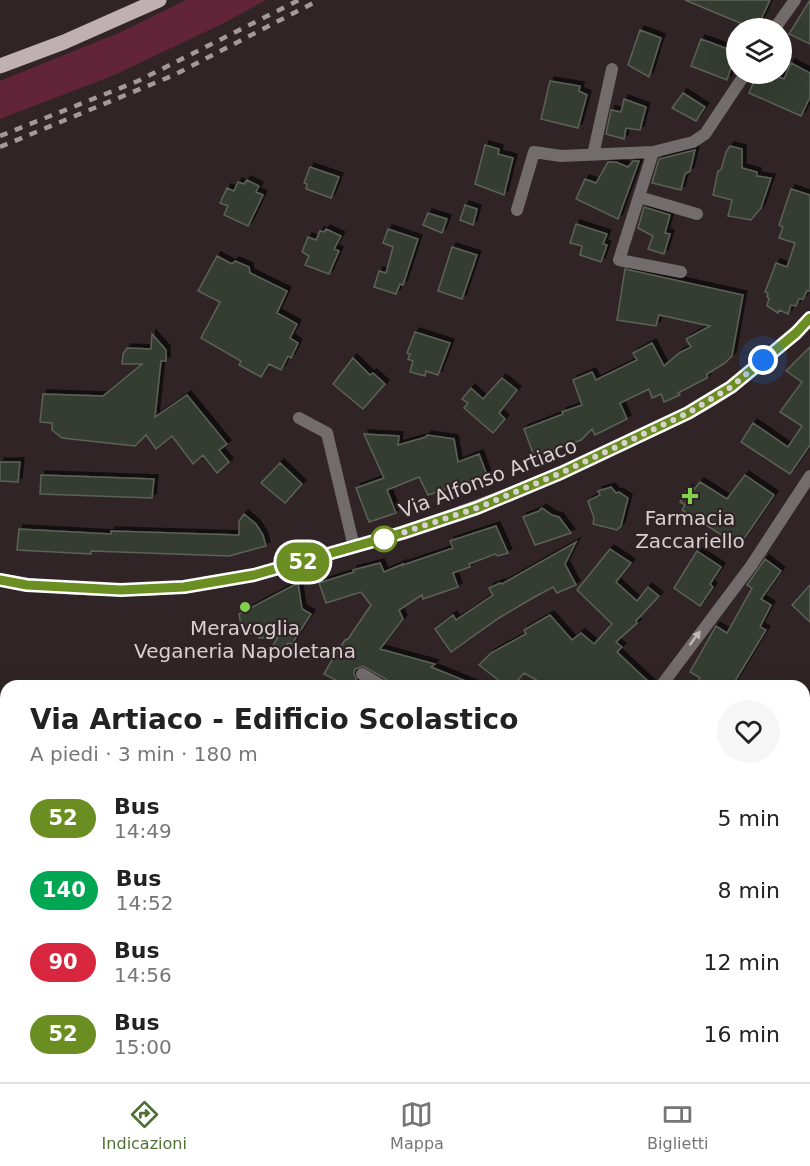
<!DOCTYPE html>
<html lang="it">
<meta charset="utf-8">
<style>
:root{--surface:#fff;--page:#f6f6f6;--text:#222;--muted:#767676;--line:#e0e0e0;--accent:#4e7036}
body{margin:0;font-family:"DejaVu Sans",sans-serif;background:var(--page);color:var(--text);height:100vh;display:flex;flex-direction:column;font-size:22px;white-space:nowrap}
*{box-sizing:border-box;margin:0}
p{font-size:20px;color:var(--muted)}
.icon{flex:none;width:33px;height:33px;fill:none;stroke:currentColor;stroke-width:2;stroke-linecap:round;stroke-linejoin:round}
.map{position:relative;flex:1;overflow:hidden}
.drawer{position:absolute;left:0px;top:680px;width:810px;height:404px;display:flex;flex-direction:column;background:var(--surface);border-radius:18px 18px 0 0;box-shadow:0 6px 24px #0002}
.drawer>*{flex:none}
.badge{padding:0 12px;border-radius:20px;font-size:21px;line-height:39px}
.controls{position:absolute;left:726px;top:18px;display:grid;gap:12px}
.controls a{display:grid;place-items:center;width:66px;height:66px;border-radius:50%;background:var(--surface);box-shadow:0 6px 24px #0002;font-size:30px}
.you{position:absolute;width:30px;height:30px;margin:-15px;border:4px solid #fff;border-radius:50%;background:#1a73e8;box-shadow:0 0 0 9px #1a73e833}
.map>.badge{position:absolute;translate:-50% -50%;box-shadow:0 0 0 3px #fff}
.round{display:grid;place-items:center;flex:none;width:63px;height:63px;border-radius:32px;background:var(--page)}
.headline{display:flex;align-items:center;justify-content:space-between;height:102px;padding:0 30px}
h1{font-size:28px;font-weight:700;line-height:45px}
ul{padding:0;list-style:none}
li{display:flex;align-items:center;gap:18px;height:72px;padding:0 30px}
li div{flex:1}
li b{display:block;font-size:22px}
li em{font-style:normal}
li .badge{min-width:66px;font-weight:700;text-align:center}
.dock{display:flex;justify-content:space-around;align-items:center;height:84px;border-top:2px solid var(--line);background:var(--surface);font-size:16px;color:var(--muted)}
.dock a{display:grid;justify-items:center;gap:3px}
.dock .on{color:var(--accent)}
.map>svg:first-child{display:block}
.green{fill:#612439}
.building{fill:#363d33;stroke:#5b6257;stroke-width:1.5;filter:url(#shadow)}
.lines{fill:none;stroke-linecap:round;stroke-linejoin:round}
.tertiary-tunnel{stroke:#493e41;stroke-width:12;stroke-dasharray:12 6;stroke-linecap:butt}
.minor{stroke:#736c6d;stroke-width:12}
.secondary{stroke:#9d9295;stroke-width:12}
.primary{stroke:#beb0b3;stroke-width:15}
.rail{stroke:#a3999b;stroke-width:4.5;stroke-dasharray:8 8;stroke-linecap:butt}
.oneway{fill:#c0b7b9}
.line-casing{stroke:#fff;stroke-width:14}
.line{stroke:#6b8e23;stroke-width:9}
.walk{stroke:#d9d0d2;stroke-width:6;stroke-dasharray:0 10.8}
.poi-dot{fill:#83d04f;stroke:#302427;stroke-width:2}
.stop-dot{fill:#fff;stroke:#6b8e23;stroke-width:3}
.labels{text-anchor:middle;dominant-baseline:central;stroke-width:4.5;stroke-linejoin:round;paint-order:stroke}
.street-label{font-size:20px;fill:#d9d0d2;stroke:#302427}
.poi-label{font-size:20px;fill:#d9d0d2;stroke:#302427}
</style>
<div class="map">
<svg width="810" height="1082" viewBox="0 0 810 1082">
<defs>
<filter id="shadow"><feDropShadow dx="4" dy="-4" stdDeviation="0" flood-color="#0009"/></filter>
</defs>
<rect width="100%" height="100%" fill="#302427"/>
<!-- green -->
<path class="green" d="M186 0H266L224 23 112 76 0 119V81L123 31Z"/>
<!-- building -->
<path class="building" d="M685 0H770L757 28H752Z
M810 0V44L789 34Z
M640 30 661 38 649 77 628 65Z
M701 39 736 52 727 80 691 66Z
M791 63 810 73V97L801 116 749 93 757 74H773L784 79Z
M550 81 580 86 579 91 587 95 578 128 541 119Z
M683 93 705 107 696 121 672 108Z
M624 99 646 107 640 130 626 128 624 139 606 134 611 110 621 112Z
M485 145 499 149 498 154 513 158 504 195 475 184Z
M730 146 742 149V168L757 172V176L771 178 761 208 751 220 728 216 732 200 713 195 718 171 721 170 726 152Z
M695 150 690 171 685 174 681 190 652 183 659 159Z
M633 161H639L618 219 576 199 585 179 596 183 608 162H616L628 167Z
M310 167 339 177 331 198 306 189 307 184 304 183Z
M247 180 259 186 256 192 263 195 248 226 224 215 228 206 220 203 227 188 234 191 238 182 244 184Z
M791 189 810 195V291H807L803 299H799L796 306 791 305 788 314 779 310 778 313 767 306 769 298 767 297 768 293 765 292 776 263 787 267 795 243 779 238 783 227 779 225Z
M465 205 477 209 473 225 460 220Z
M644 207 670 215 665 233 670 234 664 254 648 249 653 236 638 228Z
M428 213 447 219 442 233 423 225Z
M576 224 607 234 603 244 607 245 601 262 580 255 582 246 570 243Z
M326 229 341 236 334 249 339 251 329 274 305 265 309 256 302 252 308 237 316 240 320 231 324 232Z
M388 229 418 239 403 285 400 284 396 294 374 287 379 271 386 273 393 247 383 243Z
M452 247 477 255 462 299 438 291Z
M217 256 232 264 235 261 249 267 250 273 287 291 277 313 297 324 290 338 298 343 291 358 288 356 281 370 269 364 261 377 239 365 241 361 201 338 220 302 198 291Z
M625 269 743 295 732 356 725 363 707 374V378L678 393 680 395 664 402 661 394 652 398 649 389 620 403 627 419 595 435 592 429 581 440 535 459 524 429 563 414 562 412 582 405 573 380 592 372 596 380 637 360 633 353 652 343 664 366 679 353 691 347 686 339 710 326 659 315 656 326 617 320Z
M415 332 450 343 438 375 426 371 425 376 410 372 413 361 408 359 410 354 407 353Z
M152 334 166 350V361H161L155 417 187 395 227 444 219 450 229 462 217 473 203 455 193 464 172 436 156 449 146 435 135 446 62 438 52 430V423L40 422 43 394 103 396 142 364H122L123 354 127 348 151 349Z
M810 347V445L790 474 741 442 753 423 788 447 802 426 780 412 802 382 786 371Z
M353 358 370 375 373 373 385 384 363 409 333 384Z
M502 378 517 390 499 413 505 419 493 433 464 408 468 403 462 399 471 388 483 399Z
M364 434 399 436 398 445 426 437 427 435 454 439 458 462 479 454 487 475 428 495 419 477 387 490 396 513 369 522 356 488 384 478Z
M0 462H20L18 482 0 481Z
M280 463 302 484 285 503 261 483Z
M41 475 154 479 152 498 40 494Z
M745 475 774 495 739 546 682 510 685 505 680 502 688 489 692 492 700 482 727 499Z
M611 487 616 493 619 492 628 498 621 526 617 530 593 524 594 518 588 501 600 495 598 491Z
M542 508 552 515 559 517 571 533 535 545 523 517 539 511Z
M244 514 256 524 263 535 266 546 229 556 91 551V554L17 550 19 529 111 534V531L239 535V521Z
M496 526 508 553 498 556 495 554 469 564 470 567 453 573 458 587 423 599 422 595 399 610 403 619 380 649 435 664 431 667 478 686H390L386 679 363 666 355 669 354 674 357 681 365 686H347L324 674 335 655 345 640 348 639 371 605 361 592 326 603 319 583 354 572 353 570 380 563 384 572 403 564V565L453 548 450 541Z
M576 542 565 564 576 585 557 593 553 587 531 599 499 618 451 652 435 629 453 615 456 620 493 595 489 588 500 583 502 584Z
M610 549 631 563 616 582 637 601 648 587 659 596 636 621 637 623 616 642 622 647 617 652 653 686H547L524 673 513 686H506L479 665 491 653 526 634 524 630 550 615 572 640 581 633 594 644 612 624 577 590Z
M697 551 721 567 710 584 713 587 700 606 674 588Z
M765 559 781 571 761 599 771 605 760 627 766 630 732 686H695L700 678 690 672 716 626 727 633 752 588 747 585Z
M298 583 302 609 311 614 292 644 288 643 281 653 272 647 278 637 259 638 258 632 251 634 241 625 239 614Z
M810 585V622L792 605Z"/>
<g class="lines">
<!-- tertiary-tunnel -->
<path class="tertiary-tunnel" d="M0 740 6 742
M0 824 6 826
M804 913H810"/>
<!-- minor -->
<path class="minor" d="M775 28 795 0
M653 152 619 260 681 272
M593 155 612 69
M639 197 697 214
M517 210 534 152 561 156 653 152 693 142 705 134 745 74
M299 418 327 433 354 547
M362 674 382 686
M661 686 751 566 810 476
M433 1082 436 1077"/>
<!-- secondary -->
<path class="secondary" d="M0 580C56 590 128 593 185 587 243 580 298 564 353 547 446 520 532 487 619 446 657 428 698 412 732 387 759 366 787 343 810 318
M804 969 810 960
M714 1082 719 1077"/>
<!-- primary -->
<path class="primary" d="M0 66 64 42 159 0"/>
<!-- rail -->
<path class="rail" d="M0 136 138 81 299 0
M0 147 174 75 319 0"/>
</g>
<!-- one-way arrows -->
<defs><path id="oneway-solid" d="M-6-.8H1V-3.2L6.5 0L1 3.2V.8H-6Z" transform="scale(1.5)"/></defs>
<use class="oneway" href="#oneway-solid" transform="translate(695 638) rotate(-53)"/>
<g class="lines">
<defs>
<path id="line" d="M0 580 27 585 121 590 184 587 254 575 402 533 477 508 561 473 688 413 731 387 796 333 810 318"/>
</defs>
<!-- line casing -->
<use href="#line" class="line-casing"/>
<!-- line -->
<use href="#line" class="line"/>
<!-- walk -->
<path class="walk" d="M384 539 477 508 561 473 688 413 731 387 763 360"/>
</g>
<!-- markers -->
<g class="poi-dot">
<path d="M687 487h6v6h6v6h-6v6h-6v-6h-6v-6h6z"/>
<circle cx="245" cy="607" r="6"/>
</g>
<circle class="stop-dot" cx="384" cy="539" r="12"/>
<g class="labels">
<!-- street labels -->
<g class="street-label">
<text transform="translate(488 478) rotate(-21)">Via Alfonso Artiaco</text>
</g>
<!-- poi labels -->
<g class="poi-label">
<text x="690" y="518">Farmacia<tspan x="690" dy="23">Zaccariello</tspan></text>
<text x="245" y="628">Meravoglia<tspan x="245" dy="23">Veganeria Napoletana</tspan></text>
</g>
</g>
</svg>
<div class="controls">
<a><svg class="icon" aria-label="layers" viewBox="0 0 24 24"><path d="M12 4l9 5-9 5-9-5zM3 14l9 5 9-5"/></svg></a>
</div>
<div class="you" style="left:763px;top:360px"></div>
<b class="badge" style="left:303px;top:562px;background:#6b8e23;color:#fff">52</b>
<section class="drawer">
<div class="headline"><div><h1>Via Artiaco - Edificio Scolastico</h1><p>A piedi · 3 min · 180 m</p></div><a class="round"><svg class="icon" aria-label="heart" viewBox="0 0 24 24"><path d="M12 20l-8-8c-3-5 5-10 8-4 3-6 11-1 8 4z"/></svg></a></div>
<ul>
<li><span class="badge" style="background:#6b8e23;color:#fff">52</span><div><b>Bus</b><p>14:49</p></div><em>5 min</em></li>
<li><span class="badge" style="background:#00a651;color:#fff">140</span><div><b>Bus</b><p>14:52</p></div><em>8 min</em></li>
<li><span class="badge" style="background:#d7263d;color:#fff">90</span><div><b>Bus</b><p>14:56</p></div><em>12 min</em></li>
<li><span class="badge" style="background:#6b8e23;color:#fff">52</span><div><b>Bus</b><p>15:00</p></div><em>16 min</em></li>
</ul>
</section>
</div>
<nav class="dock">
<a class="on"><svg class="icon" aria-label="directions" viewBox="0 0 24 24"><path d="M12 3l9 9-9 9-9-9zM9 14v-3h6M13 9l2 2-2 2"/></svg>Indicazioni</a>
<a><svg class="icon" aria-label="map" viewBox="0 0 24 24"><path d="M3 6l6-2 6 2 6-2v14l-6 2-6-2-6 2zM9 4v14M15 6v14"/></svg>Mappa</a>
<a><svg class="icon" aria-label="tickets" viewBox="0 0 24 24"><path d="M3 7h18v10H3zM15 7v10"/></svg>Biglietti</a>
</nav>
